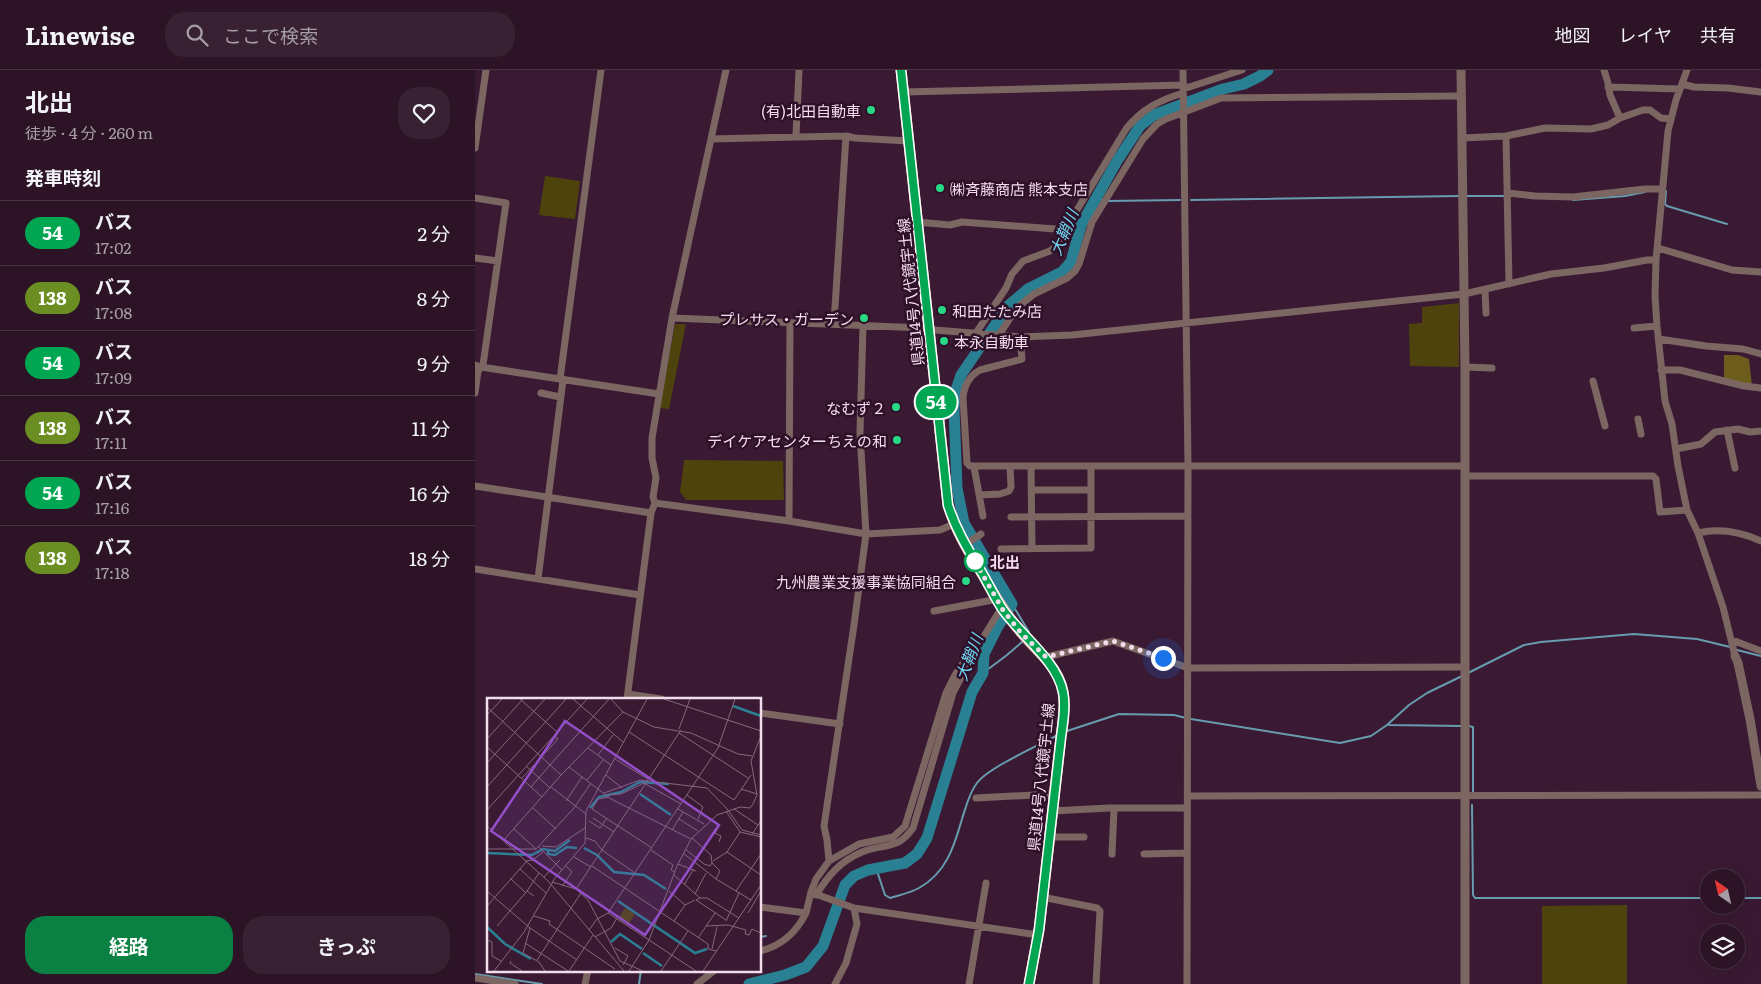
<!DOCTYPE html>
<html lang="ja">
<meta charset="utf-8">
<style>
:root{--surface:#2c1426;--page:#382132;--text:#f1f3f6;--muted:#a69ea7;--line:#483343;--accent:#0b8043}
body{margin:0;font-family:Literata,"Noto Sans JP",serif;background:var(--page);color:var(--text);height:100vh;display:flex;flex-direction:column;font-size:19px;white-space:nowrap}
*{box-sizing:border-box;margin:0}
p{font-size:16px;color:var(--muted)}
.icon{flex:none;width:28px;height:28px;fill:none;stroke:currentColor;stroke-width:2;stroke-linecap:round;stroke-linejoin:round}
.map{position:relative;flex:1;overflow:hidden}
.panel{display:flex;flex-direction:column;background:var(--surface);width:475px}
.panel>*{flex:none}
.badge{padding:0 10px;border-radius:16px;font-size:18px;line-height:32px}
.needle{width:32px;rotate:326deg}
.fabs{position:absolute;left:1225px;top:799px;display:grid;gap:10px}
.fabs a{display:grid;place-items:center;width:45px;height:45px;border-radius:50%;background:var(--surface);box-shadow:0 5px 20px #0002,0 0 0 1px var(--line);font-size:25px}
.you{position:absolute;width:25px;height:25px;margin:-12px;border:4px solid #fff;border-radius:50%;background:#1a73e8;box-shadow:0 0 0 8px #1a73e833}
.map>.badge{position:absolute;translate:-50% -50%;box-shadow:0 0 0 2px #fff}
h2{padding:0 25px;font-size:19px;line-height:45px}
.round{display:grid;place-items:center;flex:none;width:52px;height:52px;border-radius:20px;background:var(--page)}
.head{display:flex;align-items:center;justify-content:space-between;height:85px;padding:0 25px}
h1{font-size:24px;font-weight:700;line-height:38px}
.primary-button{display:flex;gap:10px;margin-top:auto;padding:10px 25px}
.primary-button a{flex:1;height:58px;border-radius:20px;background:var(--accent);color:#fff;font-size:20px;font-weight:700;line-height:58px;text-align:center}
.primary-button a+a{background:var(--page);color:var(--text)}
ul{padding:0;list-style:none}
li{display:flex;align-items:center;gap:15px;height:65px;padding:0 25px;border-top:1px solid var(--line)}
li div{flex:1}
li b{display:block;font-size:19px}
li em{font-style:normal}
li .badge{min-width:55px;font-weight:700;text-align:center}
header{display:flex;align-items:center;gap:30px;box-sizing:border-box;height:70px;padding:0 25px;background:var(--surface);border-bottom:1px solid var(--line)}
header strong{font-size:24px}
nav{display:flex;gap:28px;margin-inline-start:auto;font-size:18px}
.search{width:350px;height:45px;background:var(--page);display:flex;align-items:center;gap:12px;box-sizing:border-box;padding:0 18px;border-radius:20px;color:var(--muted);font-size:19px}
main{display:flex;flex:1;min-height:0}
.map>svg:first-child{display:block}
.green{fill:#4f430d}
.forest{fill:#6c5d1c}
.lines{fill:none;stroke-linecap:round;stroke-linejoin:round}
.stream{stroke:#669cae;stroke-width:2}
.river{stroke:#298093;stroke-width:11}
.minor{stroke:#7b6661;stroke-width:7}
.tertiary{stroke:#7b6661;stroke-width:9}
.primary{stroke:#d0a599;stroke-width:11}
.line-casing{stroke:#fff;stroke-width:11}
.line{stroke:#00a651;stroke-width:8}
.walk{stroke:#f3ddec;stroke-width:5;stroke-dasharray:0 9}
.poi-dot{fill:#29d885;stroke:#2f1029;stroke-width:2}
.stop-dot{fill:#fff;stroke:#00a651;stroke-width:2.5}
.labels{text-anchor:middle;dominant-baseline:central;stroke-width:5;stroke-linejoin:round;paint-order:stroke}
.poi-label{font-size:15px;fill:#f3ddec;stroke:#2f1029;text-anchor:end}
.street-label{font-size:15px;fill:#f3ddec;stroke:#2f1029}
.stop-label{font-size:15px;font-weight:bold;fill:#f3ddec;stroke:#2f1029;text-anchor:start}
.water-label{font-size:16px;font-style:italic;fill:#71d9f3;stroke:#2f1029}
.inset-river{fill:none;stroke:#298093;stroke-width:2.5}
.inset-road{fill:none;stroke:#84687d;stroke-width:1}
.view{fill:#934fc8;fill-opacity:0.15;stroke:#934fc8;stroke-width:2.5}
.inset-edge{fill:none;stroke:#f3ddec;stroke-width:2.5}
</style>
<header>
<strong>Linewise</strong>
<div class="search"><svg class="icon" aria-label="search" viewBox="0 0 24 24"><circle cx="10" cy="10" r="6"/><path d="M15 15l6 6"/></svg>ここで検索</div>
<nav><a>地図</a><a>レイヤ</a><a>共有</a></nav>
</header>
<main>
<section class="panel">
<div class="head"><div><h1>北出</h1><p>徒歩 · 4 分 · 260 m</p></div><a class="round"><svg class="icon" aria-label="heart" viewBox="0 0 24 24"><path d="M12 20l-8-8c-3-5 5-10 8-4 3-6 11-1 8 4z"/></svg></a></div>
<h2>発車時刻</h2>
<ul>
<li><span class="badge" style="background:#00a651;color:#fff">54</span><div><b>バス</b><p>17:02</p></div><em>2 分</em></li>
<li><span class="badge" style="background:#6b8e23;color:#fff">138</span><div><b>バス</b><p>17:08</p></div><em>8 分</em></li>
<li><span class="badge" style="background:#00a651;color:#fff">54</span><div><b>バス</b><p>17:09</p></div><em>9 分</em></li>
<li><span class="badge" style="background:#6b8e23;color:#fff">138</span><div><b>バス</b><p>17:11</p></div><em>11 分</em></li>
<li><span class="badge" style="background:#00a651;color:#fff">54</span><div><b>バス</b><p>17:16</p></div><em>16 分</em></li>
<li><span class="badge" style="background:#6b8e23;color:#fff">138</span><div><b>バス</b><p>17:18</p></div><em>18 分</em></li>
</ul>
<div class="primary-button"><a>経路</a><a>きっぷ</a></div>
</section>
<div class="map">
<svg width="1286" height="914" viewBox="0 0 1286 914">
<rect width="100%" height="100%" fill="#3a1a33"/>
<!-- green -->
<path class="green" d="M70 106 105 111 100 149 64 145Z
M984 233V297L935 296 934 254 947 253V237Z
M200 254H211L194 339 185 338Z
M209 390 308 391 309 430H211L205 422Z
M1152 835V914H1067V836Z"/>
<!-- forest -->
<path class="forest" d="M1249 285H1263L1274 289 1277 316 1249 309Z"/>
<g class="lines">
<!-- stream -->
<path class="stream" d="M1191 121 1190 134 1192 136 1252 154
M992 126H1029
M620 130H628
M716 130 984 126
M1098 130 1150 126 1170 122
M633 131 705 130
M537 534 554 562 553 564
M1262 580 1286 586
M508 603 532 585 547 572
M993 603 1049 575 1066 572 1159 564 1222 569 1255 577
M716 649 865 673 896 666 912 655 934 635 952 623 987 606
M914 655 987 656
M994 656 998 657V723
M592 661 644 644 699 645 711 648
M997 735 998 825 1000 828H1234
M401 798 410 825 415 828C424 825 435 823 444 818 471 803 479 777 487 749 491 737 494 723 502 713 513 698 562 676 581 666
M1261 828H1286
M285 867 291 866
M0 904 67 914
M287 910 289 914
M164 914 166 900"/>
<!-- river -->
<path class="river" d="M274 914 310 905 331 897 348 876 370 815 379 806 393 800 430 793 442 784 452 768 497 622 508 603 509 584 522 558 537 534 489 453 482 418 479 338 480 323 486 305 533 236 553 219 587 202 596 192 606 155 642 91 665 56 679 45 748 19 769 14 785 6 793 0"/>
<!-- minor -->
<path class="minor" d="M708 0 713 396 712 914
M1129 0 1133 13 1135 25 1145 48
M1212 0 1201 30 1193 61 1181 190 1180 226 1182 256 1190 331 1197 354 1203 396 1212 440 1223 463 1248 537 1260 586
M1207 14 1219 17 1253 18 1286 22
M1133 17 1205 19
M708 19 767 0
M428 22 709 15
M321 66 324 0
M1031 66 1034 214
M987 68 1031 66 1070 58 1116 59 1133 55 1145 48 1168 40H1175L1186 48 1196 49
M236 69 371 66 380 68 433 71
M0 78 11 0
M1033 123 1060 126 1098 127 1170 119H1187
M0 128 31 133 8 295 3 301 0 323
M442 152 475 155 487 152 580 159 588 163
M1183 178 1257 200 1286 202
M0 188 23 191
M1010 220 1011 243
M197 248 449 258 460 260 545 267 597 265 989 224 1076 204 1129 198 1172 190H1181
M359 253 371 66
M1159 258 1182 256
M501 263 531 218 537 204 548 191 575 181 583 175 588 163 651 59C667 39 685 30 708 23
M524 265 541 239 549 232 559 224 592 208 600 201 604 194 617 152 668 69 682 54 691 49 746 28 987 26
M545 267 547 289 505 300C494 306 489 316 488 328L492 393 495 396H989
M1184 269 1231 276 1268 279 1286 284
M0 295 6 297 184 324
M990 297 1017 298
M1186 300H1205L1269 316 1286 318
M85 309 126 0
M1118 311 1130 356
M66 323 85 327
M1163 349 1166 364
M1252 360 1260 398
M1201 379 1226 374 1240 362 1263 359 1275 362 1286 361
M499 397 508 446
M556 397 557 478
M990 406H1178L1181 409 1185 442 1212 440
M0 416 176 443
M557 420H616
M504 425 525 424 534 421 536 417 535 397
M180 433 314 451 391 464 465 460 479 454
M536 447 712 446
M314 451 315 253
M1223 463C1244 458 1266 462 1286 471
M490 475 506 464
M526 479 616 478V397
M0 499 165 525
M63 509 88 310
M459 541 518 530 521 527
M1257 570 1286 581
M571 587 638 571 713 598 990 597
M153 624 186 629
M152 629 176 443 180 433 178 427 181 408 177 388V368L197 248 251 0
M285 643 365 654
M713 726 1286 725
M501 728 579 724
M577 741 634 738H712
M574 767H609
M637 784 639 739
M669 784 712 783
M354 791 384 774 418 767 430 756 471 623 480 605 493 586
M338 823 379 838 563 865
M341 825C353 806 365 791 387 782 409 773 422 781 438 758L478 623 501 579 527 537
M567 827 622 838 625 841 621 914
M285 837 331 843 336 822 341 809 354 791 352 770 349 756 379 555 391 464 385 363 388 256
M285 881C306 876 321 863 331 843
M0 908 40 914
M110 914 113 900
M222 914 240 900
M360 914 371 893 382 854 379 838
M494 914 511 813"/>
<!-- tertiary -->
<path class="tertiary" d="M986 0 990 297V914
M1260 586 1263 593 1275 649 1286 716"/>
<!-- primary -->
<path class="primary" d="M426 0 473 435C480 459 492 479 505 500 517 521 529 542 545 561 559 579 578 591 586 614 592 631 588 650 586 667L564 860 554 914"/>
</g>
<g class="lines">
<defs>
<path id="line" d="M426 0 473 435C481 460 494 481 507 503 514 515 520 528 528 540 546 565 582 591 588 622 591 636 588 653 586 667L564 860 554 914"/>
</defs>
<!-- line casing -->
<use href="#line" class="line-casing"/>
<!-- line -->
<use href="#line" class="line"/>
<!-- walk -->
<path class="walk" d="M500 491 498 488 528 540 546 563 571 587 638 571 688 588"/>
</g>
<!-- markers -->
<g class="poi-dot">
<circle cx="396" cy="40" r="5"/>
<circle cx="465" cy="118" r="5"/>
<circle cx="467" cy="240" r="5"/>
<circle cx="389" cy="248" r="5"/>
<circle cx="469" cy="271" r="5"/>
<circle cx="421" cy="337" r="5"/>
<circle cx="422" cy="370" r="5"/>
<circle cx="491" cy="511" r="5"/>
</g>
<circle class="stop-dot" cx="500" cy="491" r="10"/>
<g class="labels">
<!-- poi labels -->
<g class="poi-label">
<text x="386" y="40">(有)北田自動車</text>
<text x="475" y="118" text-anchor="start">㈱斉藤商店 熊本支店</text>
<text x="477" y="240" text-anchor="start">和田たたみ店</text>
<text x="379" y="248">プレサス・ガーデン</text>
<text x="479" y="271" text-anchor="start">本永自動車</text>
<text x="411" y="337">なむず２</text>
<text x="412" y="370">デイケアセンターちえの和</text>
<text x="481" y="511">九州農業支援事業協同組合</text>
</g>
<!-- street labels -->
<g class="street-label">
<text transform="translate(435 222) rotate(-96)">県道14号八代鏡宇土線</text>
<text transform="translate(565 707) rotate(-84)">県道14号八代鏡宇土線</text>
</g>
<!-- stop labels -->
<g class="stop-label">
<text x="515" y="491">北出</text>
</g>
<!-- water labels -->
<g class="water-label">
<text transform="translate(588 162) rotate(-67)">大鞘川</text>
<text transform="translate(493 587) rotate(-69)">大鞘川</text>
</g>
</g>
<!-- overview -->
<g transform="translate(12 628)">
<rect width="274" height="274" fill="#3a1a33"/>
<path d="M138 210 148 216 141 227 131 221Z" fill="#4f430d"/>
<path class="inset-river" d="M246 8 274 18M153 96 184 117M103 110 112 99 134 94 153 84 182 86M97 150 110 157 127 174 157 177 179 191M61 151V156L68 157 80 149 90 150M0 155 45 157 56 151 68 153 83 142M131 203 208 255 220 251M0 229 18 246 44 261M124 244 133 236 155 251M156 255 175 268"/>
<path class="inset-road" d="M33 1 70 34M86 1 136 44M124 1 136 14 167 29 204 35 251 56 265 58M177 1 274 33M0 9 74 77M0 17 15 1M192 31 203 1M142 34 247 102 264 77M192 35 261 80M0 41 36 1M0 49 55 99M101 50 124 67M111 57 126 37M128 61 161 81M0 65 58 1M63 67 122 1M39 68 63 90M82 69 124 101 204 141M119 77 135 90M35 80 71 41 67 38M100 82 117 61M161 83 220 90 241 112 255 132 274 137M0 89 79 1M44 89 63 67M64 89 99 116M254 91 270 96M117 95 153 82 161 83M119 97 134 96 157 85 194 106M200 97 216 109 211 121M122 99 111 101 105 111 165 150M79 103 95 79M46 110 69 131M191 111 217 126M247 111 271 127M0 112 100 1M239 113 253 134 274 139M106 120 127 134M192 121 211 133M102 123 113 130 120 120M0 128 61 183 137 273M231 130 228 135 234 138 232 144M27 131 49 151 87 110 104 85M185 132 196 114M265 136 274 123M99 140 108 143 115 152 148 175M205 140 224 157 225 165 233 173 229 181M16 143 74 77 136 14M55 148 69 149 98 130M52 149 75 172M0 151H49M198 151 217 166 223 168 225 165M164 152 186 167 184 172 188 174M240 154 274 177M196 155 229 181 264 202M87 159 104 169M38 163 46 162 56 154M226 163 240 154 253 134M191 166 209 173M105 168 221 246V251L229 253M33 171 59 195M187 177 213 200H220L252 220M57 179 73 162M24 181 39 195M65 184 89 191 101 202 133 263 156 273M197 187 206 172M75 188 85 174 79 168M89 191 194 32M0 193 43 230 36 255 52 264 58 273M40 193 52 175M182 193 198 207M249 193 274 156M208 196 219 175M213 200 209 202 239 222M0 208 39 164M121 215 209 273M261 215 274 193M47 218 63 223 62 226 128 271M187 223 198 207 208 202M239 223 252 195M10 228 40 193 47 198M219 228 241 227 259 232 258 236 262 237 265 231 274 235M43 230 90 262M102 232 110 221 121 215 231 50 248 1M108 239 124 230 130 220M211 240 228 215M0 242 5 244V258L14 263M38 245 81 273M128 250 141 258 136 267M225 251 230 229M50 262 94 195M24 263 23 265 35 273M7 273 37 234 68 180 98 145 99 113 160 1M82 273 106 237M142 273 162 242 190 168 204 141 230 117 253 109 263 110 266 106 270 97 264 63 274 38M174 273 201 233M216 273 274 187"/>
<path class="view" d="M78 23 232 127 158 237 4 133Z"/>
<rect width="274" height="274" class="inset-edge"/>
</g>
</svg>
<div class="fabs">
<a><svg class="needle" viewBox="-14 -14 28 28"><path d="M0-13l5 13h-10z" fill="#e53935"/><path d="M0 13l5-13h-10z" fill="#a69ea7"/></svg></a>
<a><svg class="icon" aria-label="layers" viewBox="0 0 24 24"><path d="M12 4l9 5-9 5-9-5zM3 14l9 5 9-5"/></svg></a>
</div>
<div class="you" style="left:688px;top:588px"></div>
<b class="badge" style="left:461px;top:332px;background:#00a651;color:#fff">54</b>
</div>
</main>
